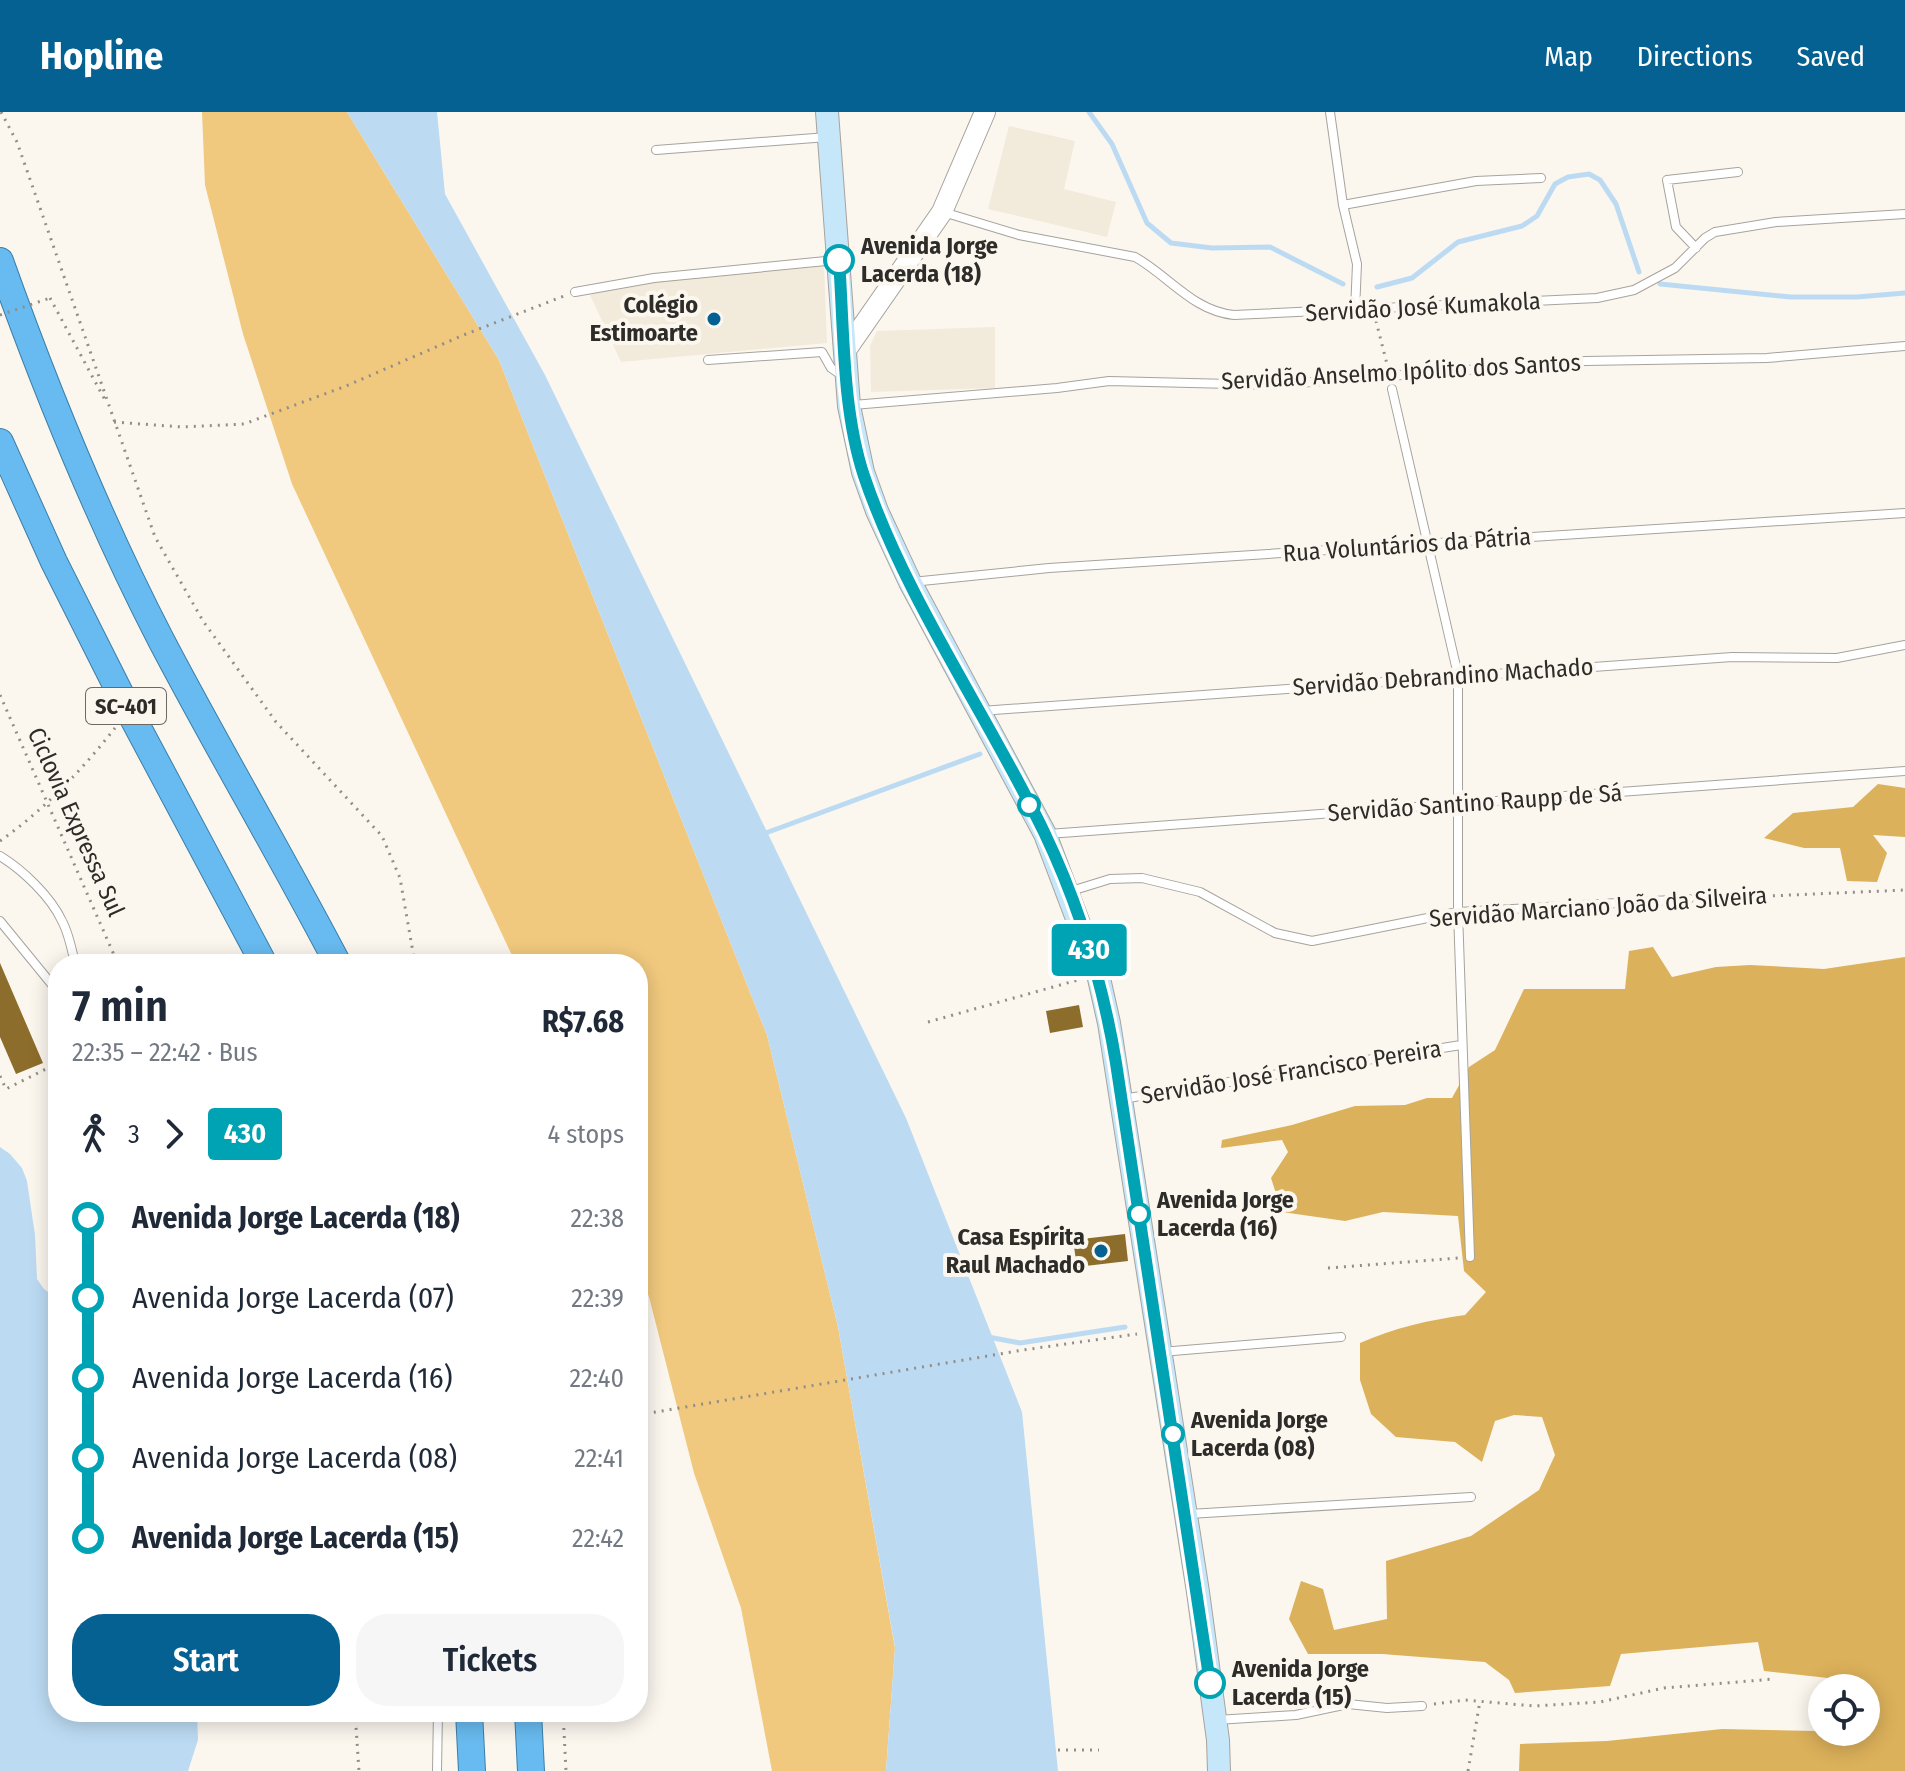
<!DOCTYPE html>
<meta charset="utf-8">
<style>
:root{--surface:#fff;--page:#f6f6f7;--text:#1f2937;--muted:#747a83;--accent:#046191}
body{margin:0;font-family:"Fira Sans Condensed",sans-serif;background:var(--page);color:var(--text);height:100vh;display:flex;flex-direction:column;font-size:30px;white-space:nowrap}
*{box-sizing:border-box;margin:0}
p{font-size:26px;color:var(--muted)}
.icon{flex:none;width:44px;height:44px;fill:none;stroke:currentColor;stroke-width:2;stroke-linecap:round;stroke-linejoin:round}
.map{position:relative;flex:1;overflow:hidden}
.side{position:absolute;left:48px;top:842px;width:600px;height:768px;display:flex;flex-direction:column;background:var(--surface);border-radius:32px;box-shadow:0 4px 20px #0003}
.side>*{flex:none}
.badge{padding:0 16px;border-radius:6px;font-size:28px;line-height:52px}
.fabs{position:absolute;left:1808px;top:1562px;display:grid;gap:16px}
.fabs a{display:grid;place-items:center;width:72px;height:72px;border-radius:50%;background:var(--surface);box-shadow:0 4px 20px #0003;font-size:40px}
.map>.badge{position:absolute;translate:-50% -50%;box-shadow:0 0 0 4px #fff}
.legs{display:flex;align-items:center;gap:12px;height:88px;padding:0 24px;font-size:26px}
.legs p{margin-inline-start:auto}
.summary{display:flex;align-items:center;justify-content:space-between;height:136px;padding:0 24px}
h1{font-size:44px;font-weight:600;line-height:60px}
.action{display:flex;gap:16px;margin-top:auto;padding:16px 24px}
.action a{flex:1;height:92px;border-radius:32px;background:var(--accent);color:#fff;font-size:32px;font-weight:600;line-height:92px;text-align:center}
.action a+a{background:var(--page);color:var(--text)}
ul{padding:0 24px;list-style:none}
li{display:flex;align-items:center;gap:28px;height:80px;font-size:30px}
li i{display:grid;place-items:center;width:12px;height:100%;margin:0 10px;background:currentColor}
li i::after{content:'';width:20px;height:20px;margin:-10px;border:6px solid;border-radius:50%;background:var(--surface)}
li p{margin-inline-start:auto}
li:first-child i{background:linear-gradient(#0000 50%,currentColor 0)}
li:last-child i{background:linear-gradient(currentColor 50%,#0000 0)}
header{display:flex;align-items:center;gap:48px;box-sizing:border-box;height:112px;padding:0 40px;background:var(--accent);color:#fff}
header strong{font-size:38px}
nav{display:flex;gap:44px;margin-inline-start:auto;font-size:28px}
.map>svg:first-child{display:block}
.built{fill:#f2eadb}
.green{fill:#f1c97e}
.forest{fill:#dcb15b}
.water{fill:#bcdbf3}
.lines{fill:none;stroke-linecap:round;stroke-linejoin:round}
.stream{stroke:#bcdbf3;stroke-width:5}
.building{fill:#8d6d2b}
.service-casing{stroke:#a7a39c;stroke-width:10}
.tertiary-casing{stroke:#a7a39c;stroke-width:22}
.secondary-casing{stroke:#a7a39c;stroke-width:24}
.trunk-casing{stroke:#3b7ea8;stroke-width:28}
.path{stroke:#918e89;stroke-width:3;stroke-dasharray:2 6;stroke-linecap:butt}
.service{stroke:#fff;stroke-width:8}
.tertiary{stroke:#fff;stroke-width:20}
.secondary{stroke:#c6e6fa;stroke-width:22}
.trunk{stroke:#68bbf0;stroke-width:26}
.path-bridge{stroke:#918e89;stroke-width:3;stroke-dasharray:2 6;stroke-linecap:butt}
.line-1-casing{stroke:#fff;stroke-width:18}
.line-1{stroke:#00a3b4;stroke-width:12}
.stop-1-dot{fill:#fff;stroke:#00a3b4;stroke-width:4}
.poi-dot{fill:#046191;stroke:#fbf7ef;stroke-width:3}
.labels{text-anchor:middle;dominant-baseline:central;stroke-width:8;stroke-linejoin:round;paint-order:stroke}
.shield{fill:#fbf7ef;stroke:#6b6964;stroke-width:2}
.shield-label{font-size:22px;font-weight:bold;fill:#2d2c29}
.stop-label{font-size:24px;font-weight:bold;fill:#2d2c29;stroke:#fbf7ef;text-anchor:start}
.poi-label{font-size:24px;font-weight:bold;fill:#2d2c29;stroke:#fbf7ef;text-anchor:end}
.street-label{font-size:24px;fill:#2d2c29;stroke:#fbf7ef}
</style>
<header>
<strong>Hopline</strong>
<nav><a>Map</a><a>Directions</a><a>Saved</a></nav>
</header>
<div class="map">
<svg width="1905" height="1659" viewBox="0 0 1905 1659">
<rect width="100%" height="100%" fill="#fbf7ef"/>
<!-- built -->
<path class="built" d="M1009 14 1075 29 1064 77 1116 90 1107 125 988 97Z
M824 152 827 231 621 250 590 183 620 174Z
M995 215V276L871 280 870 234 877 219Z"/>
<!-- green -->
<path class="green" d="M202 0H347L499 248 767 923 838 1215 895 1536 886 1659H772L741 1496 694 1361 649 1185 638 1157V852H516L292 372 243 222 205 73Z"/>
<!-- forest -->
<path class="forest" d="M1878 672 1905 676V725L1873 723 1887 741 1877 770 1847 769 1840 736H1804L1764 726 1793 701 1853 695Z
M1653 835 1672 865 1716 855 1750 853 1824 857 1905 845V1659H1519L1520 1632 1607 1629 1722 1617 1866 1620V1576H1856L1855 1569 1764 1559 1758 1530 1621 1542 1610 1574 1515 1581 1509 1568 1485 1550 1382 1542H1308L1289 1507 1301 1469 1323 1477 1334 1518 1387 1507 1386 1449 1471 1424 1539 1378 1555 1343 1542 1305 1514 1303 1495 1309 1482 1350 1455 1330 1396 1325 1371 1302 1360 1268V1231C1394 1216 1429 1208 1465 1203L1486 1180 1464 1159 1458 1104 1383 1100 1345 1109 1282 1100 1271 1066 1288 1040 1282 1028 1221 1036 1222 1028 1292 1013 1355 994 1405 993 1427 986H1452L1469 955 1495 938 1524 877H1625L1629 839Z"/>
<!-- water -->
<path class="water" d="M347 0H437L445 82 545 263 906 1006 1022 1300 1058 1659H886L895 1535 838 1215 767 923 499 248Z
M0 1035 10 1042 22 1056 27 1069 35 1123 37 1167 44 1177 58 1187V1600H197L198 1628 188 1659H0Z"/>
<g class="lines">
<!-- stream -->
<path class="stream" d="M1089 0 1112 32 1147 111 1171 131 1212 136 1270 135 1343 172
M1660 172 1791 185H1857L1905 181
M1377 175 1412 166 1458 130 1522 114 1537 104 1555 72 1568 65 1589 62 1600 68 1616 92 1639 160
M763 722 980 642
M988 1225 1020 1231 1125 1215"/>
</g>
<!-- building -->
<path class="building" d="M0 851 43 951 16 962 0 925Z
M1079 893 1083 915 1050 921 1046 899Z
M1125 1122 1128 1149 1077 1155 1073 1128Z"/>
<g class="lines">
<defs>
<path id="service" d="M1330 0 1343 93 1357 152 1355 199
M656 38 828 25
M1343 93 1476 69 1541 66
M943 100 1019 123 1135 145C1169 164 1193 199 1234 203L1597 186 1634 178 1675 156 1705 126 1715 120 1776 110 1905 102
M1696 136 1676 115 1667 68 1738 60
M575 180 654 166 836 148
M708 248 822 240 831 256 844 265
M1392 277 1458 563V800L1470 1145
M853 293 1057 276 1109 269 1272 273 1585 249 1767 246 1905 234
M912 470 1049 456 1905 401
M981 599 1732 545 1837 546 1905 533
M1048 722 1905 659
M0 744C23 758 51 785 62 809 69 822 72 838 75 852
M1068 780 1110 767 1142 766 1200 780 1275 821 1312 829 1458 800 1689 787
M0 809 58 880
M1122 987 1461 933
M1161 1240 1341 1225
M1189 1402 1471 1385
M1216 1608 1296 1603 1348 1592 1387 1596 1422 1594
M437 1659 438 1600"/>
<path id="tertiary" d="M846 238 942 100 985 0"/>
<path id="secondary" d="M827 0 849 294 863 360 877 399 910 470 1045 722 1098 862 1109 911 1198 1480 1218 1628 1219 1659"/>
<path id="trunk" d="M0 149C46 278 98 406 161 528 218 637 281 743 338 852
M0 330 54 450 127 595 264 852
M469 1600 472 1659
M528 1600 531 1659"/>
</defs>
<!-- service casing -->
<use href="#service" class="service-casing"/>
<!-- tertiary casing -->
<use href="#tertiary" class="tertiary-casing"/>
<!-- secondary casing -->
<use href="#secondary" class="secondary-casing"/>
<!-- trunk casing -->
<use href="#trunk" class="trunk-casing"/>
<!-- path -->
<path class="path" d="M1 0 17 30 155 425 203 509 276 610 382 724 400 766 415 852
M50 186 105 288
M1376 209 1387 252
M114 310 182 315 244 312 346 274 466 222 564 184
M0 583 118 852
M0 729C44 698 82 658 115 616
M1701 787 1905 778
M928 910 1078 868
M0 964 6 977 58 951
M1328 1156 1459 1146
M638 1303 1023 1238 1137 1222
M1434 1592 1465 1588 1534 1594 1600 1590 1664 1576 1774 1567
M355 1600 359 1659
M563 1600 566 1659
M1058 1638H1099
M1468 1659 1480 1589"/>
<!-- service -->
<use href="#service" class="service"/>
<!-- tertiary -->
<use href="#tertiary" class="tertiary"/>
<!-- secondary -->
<use href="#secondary" class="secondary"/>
<!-- trunk -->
<use href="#trunk" class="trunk"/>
<!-- path-bridge -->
<path class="path-bridge" d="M0 203 50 186"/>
</g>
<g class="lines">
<defs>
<path id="line-1" d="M839 148C844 217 842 298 864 364 906 488 987 602 1044 720 1079 793 1103 872 1116 951L1210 1571"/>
</defs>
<!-- line-1 casing -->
<use href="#line-1" class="line-1-casing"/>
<!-- line-1 -->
<use href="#line-1" class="line-1"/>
</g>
<!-- markers -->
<g class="stop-1-dot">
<circle cx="839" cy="148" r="14"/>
<circle cx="1029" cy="693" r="10"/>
<circle cx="1139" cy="1102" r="10"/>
<circle cx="1173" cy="1322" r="10"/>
<circle cx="1210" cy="1571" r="14"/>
</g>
<g class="poi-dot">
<circle cx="714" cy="207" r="8"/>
<circle cx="1101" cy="1139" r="8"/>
</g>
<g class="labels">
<!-- shield labels -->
<rect class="shield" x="86" y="576" width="80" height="36" rx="6"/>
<g class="shield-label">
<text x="126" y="594">SC-401</text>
</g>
<!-- stop labels -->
<g class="stop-label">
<text x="861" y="134">Avenida Jorge<tspan x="861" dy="28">Lacerda (18)</tspan></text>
<text x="1157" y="1088">Avenida Jorge<tspan x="1157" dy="28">Lacerda (16)</tspan></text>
<text x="1191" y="1308">Avenida Jorge<tspan x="1191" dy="28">Lacerda (08)</tspan></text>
<text x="1232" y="1557">Avenida Jorge<tspan x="1232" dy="28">Lacerda (15)</tspan></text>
</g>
<!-- poi labels -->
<g class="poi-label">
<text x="698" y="193">Colégio<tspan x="698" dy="28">Estimoarte</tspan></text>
<text x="1085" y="1125">Casa Espírita<tspan x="1085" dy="28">Raul Machado</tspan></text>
</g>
<!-- street labels -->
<g class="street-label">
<text transform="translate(1423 195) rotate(-3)">Servidão José Kumakola</text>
<text transform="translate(1401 260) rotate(-3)">Servidão Anselmo Ipólito dos Santos</text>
<text transform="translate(1407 433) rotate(-4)">Rua Voluntários da Pátria</text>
<text transform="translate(1443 565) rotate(-4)">Servidão Debrandino Machado</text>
<text transform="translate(1475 691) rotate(-4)">Servidão Santino Raupp de Sá</text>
<text transform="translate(76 710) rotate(66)">Ciclovia Expressa Sul</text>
<text transform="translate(1598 795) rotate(-4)">Servidão Marciano João da Silveira</text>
<text transform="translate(1291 960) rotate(-9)">Servidão José Francisco Pereira</text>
</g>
</g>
</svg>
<div class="fabs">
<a><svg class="icon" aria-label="locate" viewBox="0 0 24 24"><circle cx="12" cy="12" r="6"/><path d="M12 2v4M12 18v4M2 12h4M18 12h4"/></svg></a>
</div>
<b class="badge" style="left:1089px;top:838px;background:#00a3b4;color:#fff">430</b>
<section class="side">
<div class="summary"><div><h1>7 min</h1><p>22:35 – 22:42 · Bus</p></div><b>R$7.68</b></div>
<div class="legs"><svg class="icon" aria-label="walk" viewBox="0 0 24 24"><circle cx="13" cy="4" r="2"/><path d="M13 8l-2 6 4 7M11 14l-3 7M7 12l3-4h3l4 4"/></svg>3<svg class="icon" aria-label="forward" viewBox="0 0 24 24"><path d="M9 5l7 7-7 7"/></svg><b class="badge" style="background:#00a3b4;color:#fff">430</b><p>4 stops</p></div>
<ul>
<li><i style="color:#00a3b4"></i><b>Avenida Jorge Lacerda (18)</b><p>22:38</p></li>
<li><i style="color:#00a3b4"></i><span>Avenida Jorge Lacerda (07)</span><p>22:39</p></li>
<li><i style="color:#00a3b4"></i><span>Avenida Jorge Lacerda (16)</span><p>22:40</p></li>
<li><i style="color:#00a3b4"></i><span>Avenida Jorge Lacerda (08)</span><p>22:41</p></li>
<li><i style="color:#00a3b4"></i><b>Avenida Jorge Lacerda (15)</b><p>22:42</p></li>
</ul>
<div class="action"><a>Start</a><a>Tickets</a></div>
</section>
</div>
